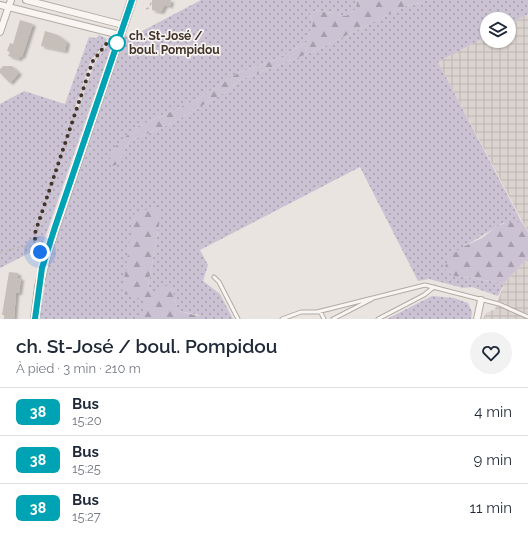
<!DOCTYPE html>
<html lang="fr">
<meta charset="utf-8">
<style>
:root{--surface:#fff;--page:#f2f2f3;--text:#1f2937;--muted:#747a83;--line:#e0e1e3}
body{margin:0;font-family:Raleway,sans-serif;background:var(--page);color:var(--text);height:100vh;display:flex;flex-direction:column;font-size:15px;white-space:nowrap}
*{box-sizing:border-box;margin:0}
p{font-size:13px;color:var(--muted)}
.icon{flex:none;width:22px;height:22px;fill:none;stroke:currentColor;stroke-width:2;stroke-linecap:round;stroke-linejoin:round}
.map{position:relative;height:319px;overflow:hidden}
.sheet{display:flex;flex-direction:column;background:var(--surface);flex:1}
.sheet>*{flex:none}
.badge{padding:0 8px;border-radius:6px;font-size:14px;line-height:26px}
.buttons{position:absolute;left:480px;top:12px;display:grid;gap:8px}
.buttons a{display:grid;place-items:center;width:36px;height:36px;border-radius:50%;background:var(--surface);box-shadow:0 1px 3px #0004;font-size:20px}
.you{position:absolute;width:20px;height:20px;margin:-10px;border:3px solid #fff;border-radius:50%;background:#1a73e8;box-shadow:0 0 0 6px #1a73e833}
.map>.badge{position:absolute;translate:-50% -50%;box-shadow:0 0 0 2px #fff}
.round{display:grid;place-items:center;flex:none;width:42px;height:42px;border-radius:21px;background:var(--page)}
.summary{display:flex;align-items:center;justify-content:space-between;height:68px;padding:0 16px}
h1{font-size:19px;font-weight:600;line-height:30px}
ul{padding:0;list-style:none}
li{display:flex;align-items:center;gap:12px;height:48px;padding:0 16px;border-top:1px solid var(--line)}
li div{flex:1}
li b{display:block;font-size:15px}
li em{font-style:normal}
li .badge{min-width:44px;font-weight:700;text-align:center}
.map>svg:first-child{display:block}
.industrial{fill:url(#industrial-grid)}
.green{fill:url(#green-dots)}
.forest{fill:url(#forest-firs)}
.building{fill:#c6beb8;filter:url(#shadow)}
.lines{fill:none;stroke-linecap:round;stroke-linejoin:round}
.lane-casing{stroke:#b3aba5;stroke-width:5}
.street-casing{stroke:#b3aba5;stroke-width:8}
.secondary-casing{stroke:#b3aba5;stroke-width:10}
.path{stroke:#c1bbb6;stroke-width:1.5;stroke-dasharray:3 3;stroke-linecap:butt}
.lane{stroke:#f8f5f3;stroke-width:3}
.street{stroke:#f8f5f3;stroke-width:6}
.secondary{stroke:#fff;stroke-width:8}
.line-casing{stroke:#fff;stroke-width:9}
.line{stroke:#00a3b4;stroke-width:6}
.walk{stroke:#413329;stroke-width:4;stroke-dasharray:0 7.2}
.stop-dot{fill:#fff;stroke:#00a3b4;stroke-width:2}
.labels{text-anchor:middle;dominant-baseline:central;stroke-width:3.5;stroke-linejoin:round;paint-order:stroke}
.stop-label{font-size:12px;font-weight:bold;fill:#413329;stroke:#f7f3f0;text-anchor:start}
</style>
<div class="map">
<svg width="528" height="319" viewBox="0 0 528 319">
<defs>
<pattern id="industrial-grid" width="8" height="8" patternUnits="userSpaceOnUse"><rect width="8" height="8" fill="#dbd3cf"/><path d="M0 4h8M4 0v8" fill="none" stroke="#bdb6b2"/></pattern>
<pattern id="green-dots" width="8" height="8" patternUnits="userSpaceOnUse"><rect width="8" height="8" fill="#cbc2d3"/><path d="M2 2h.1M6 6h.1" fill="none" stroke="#a69eab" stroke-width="1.8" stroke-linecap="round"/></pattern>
<pattern id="forest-firs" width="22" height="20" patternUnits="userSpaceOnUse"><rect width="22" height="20" fill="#cbc2d3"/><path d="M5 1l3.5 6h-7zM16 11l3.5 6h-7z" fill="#a69eab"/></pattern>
<filter id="shadow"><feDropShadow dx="3" dy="2" stdDeviation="1" flood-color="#0004"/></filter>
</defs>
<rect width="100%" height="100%" fill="#e9e4e0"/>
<!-- industrial -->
<path class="industrial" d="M528 14V232L438 62 487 36V41H509V24Z
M528 258V319H483L486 313 495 309 504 283Z"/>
<!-- green -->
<path class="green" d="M201 0H359L357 1 356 9 346 16 317 10 310 14 313 22 307 42 277 59 238 73 196 100 135 128 116 165 130 141 172 123 227 91 238 81 317 50 405 6 420 3 427 0H528V14L509 24V19H487V36L438 62 521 221 516 224 503 223 462 248 455 276 504 283 498 296 472 287 463 288 429 279 418 281 360 167 200 250 208 265 203 281 220 294 233 319H199V315L178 311 175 299 152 292 148 286 160 220 122 293 147 300 141 319H39L50 258 124 35 131 37Z
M99 35 107 39 104 45 91 60 75 108 78 109 94 64 109 43 112 44 38 258 35 250 0 268V104L24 91 65 104 89 37 96 38Z
M432 296 454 298 468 303 472 312 471 319H387Z"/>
<!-- forest -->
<path class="forest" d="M359 0H427L420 3 405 6 317 50 238 81 227 91 172 123 130 141 116 165 111 166 110 158 116 146 135 128 196 100 238 73 277 59 307 42 313 22 310 14 317 10 346 16 356 9 357 1Z
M158 206 160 220 148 286 152 292 171 284 178 311 199 316V319H141L146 300 122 293 134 214Z
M521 221 528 232V258L504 283 455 276 446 272C441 254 470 244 482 238 488 234 495 226 503 224 509 221 514 225 521 221Z"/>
<!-- building -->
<path class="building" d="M152 0H171L170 6 165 5 161 12 152 10Z
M20 20 33 24 22 57 20 56 19 59 8 56 10 52 7 51 10 43 13 44Z
M45 31 58 35 67 42 65 51 41 46Z
M3 66H12L19 73 10 83 0 73V69Z
M9 272 18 273V278H21L19 293H16L14 319H4V315H2Z"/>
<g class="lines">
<defs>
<path id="lane" d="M214 277 219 282 238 319
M320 311 324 319
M282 319 301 312H317L425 285 499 304 528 317
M333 319 372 299
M378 319 424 295 434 287"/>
<path id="street" d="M26 0 123 25
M0 5 120 35
M0 32 11 0
M477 319 481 300"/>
<path id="secondary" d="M35 319 39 287 47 253 132 0"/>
</defs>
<!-- lane casing -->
<use href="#lane" class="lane-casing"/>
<!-- street casing -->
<use href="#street" class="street-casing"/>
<!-- secondary casing -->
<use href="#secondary" class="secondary-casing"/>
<!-- path -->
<path class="path" d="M146 9 149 8 152 1
M40 252 35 239 36 229 91 65 110 39
M0 253 15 248 36 245"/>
<!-- lane -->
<use href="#lane" class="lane"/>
<!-- street -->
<use href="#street" class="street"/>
<!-- secondary -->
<use href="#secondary" class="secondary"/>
</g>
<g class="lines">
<defs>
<path id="line" d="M35 319 42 268 55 227 132 0"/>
</defs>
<!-- line casing -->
<use href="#line" class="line-casing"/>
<!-- line -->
<use href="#line" class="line"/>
<!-- walk -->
<path class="walk" d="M40 252 35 242V233L90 69 93 61 110 39 117 43"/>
</g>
<!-- markers -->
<circle class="stop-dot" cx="117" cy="43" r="8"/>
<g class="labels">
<!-- stop labels -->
<g class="stop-label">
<text x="129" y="36">ch. St-José /<tspan x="129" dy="14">boul. Pompidou</tspan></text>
</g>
</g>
</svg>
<div class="buttons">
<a><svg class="icon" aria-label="layers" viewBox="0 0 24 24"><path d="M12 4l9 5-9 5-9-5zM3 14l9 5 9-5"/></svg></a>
</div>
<div class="you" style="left:40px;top:252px"></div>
</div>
<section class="sheet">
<div class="summary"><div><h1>ch. St-José / boul. Pompidou</h1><p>À pied · 3 min · 210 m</p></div><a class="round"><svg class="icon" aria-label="heart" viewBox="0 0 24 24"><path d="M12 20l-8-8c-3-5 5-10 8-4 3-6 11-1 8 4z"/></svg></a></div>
<ul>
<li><span class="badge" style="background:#00a3b4;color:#fff">38</span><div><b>Bus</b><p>15:20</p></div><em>4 min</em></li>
<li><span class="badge" style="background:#00a3b4;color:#fff">38</span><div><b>Bus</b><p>15:25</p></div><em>9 min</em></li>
<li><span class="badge" style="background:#00a3b4;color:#fff">38</span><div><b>Bus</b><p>15:27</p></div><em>11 min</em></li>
</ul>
</section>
